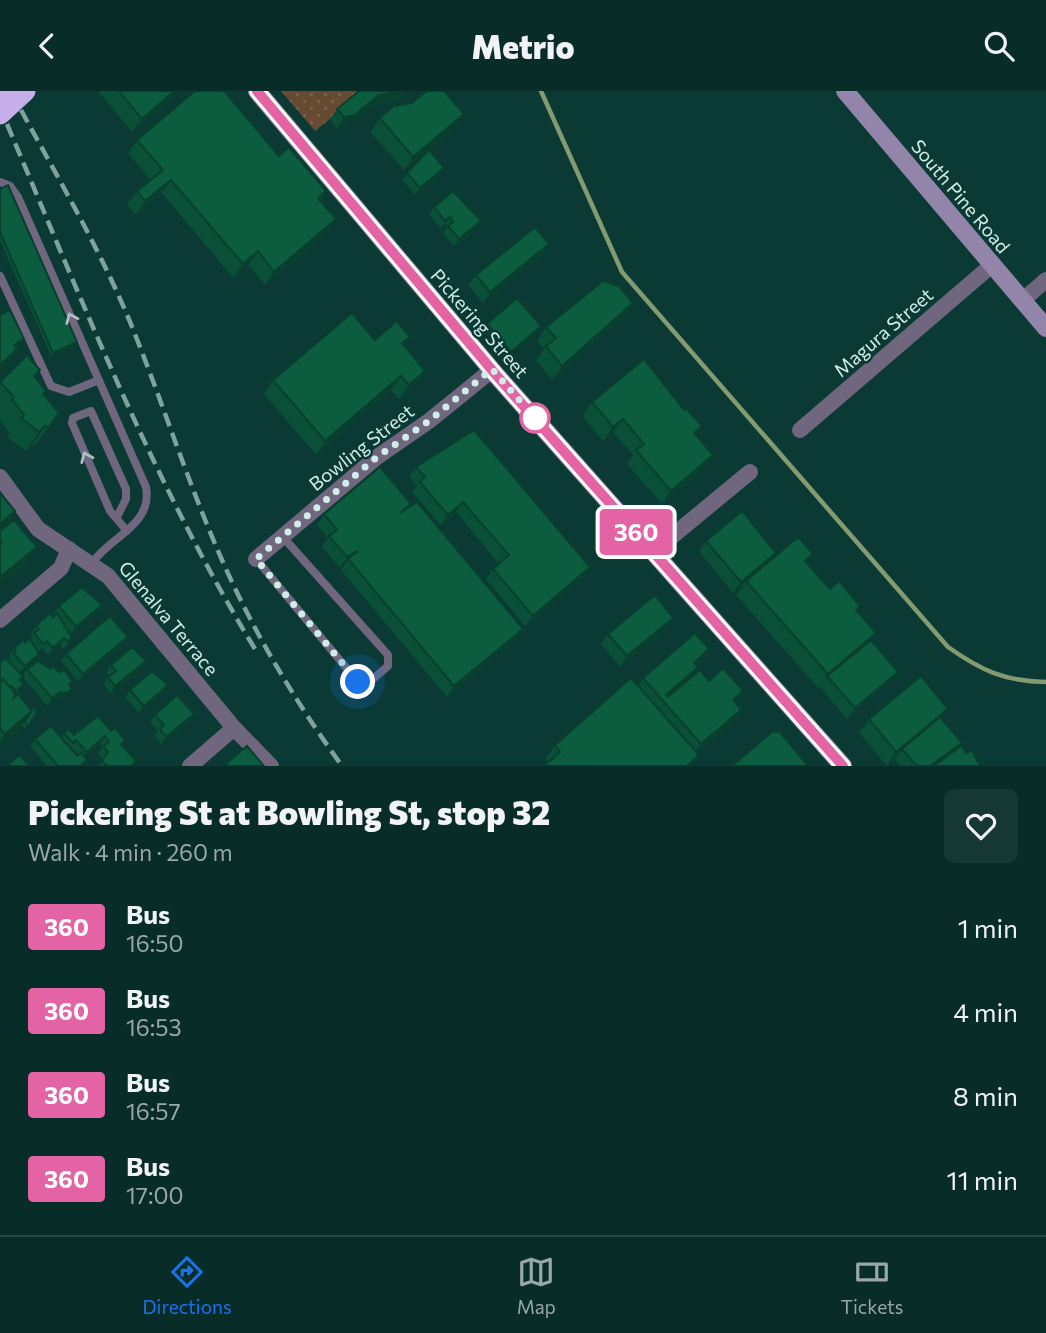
<!DOCTYPE html>
<meta charset="utf-8">
<style>
:root{--surface:#082c28;--page:#163834;--text:#f1f3f6;--muted:#98a7a8;--line:#294845;--accent:#1a73e8}
body{margin:0;font-family:Commissioner,sans-serif;background:var(--page);color:var(--text);height:100vh;display:flex;flex-direction:column;font-size:26px;white-space:nowrap}
*{box-sizing:border-box;margin:0}
p{font-size:23px;color:var(--muted)}
.icon{flex:none;width:38px;height:38px;fill:none;stroke:currentColor;stroke-width:2;stroke-linecap:round;stroke-linejoin:round}
.map{position:relative;height:675px;overflow:hidden}
.side{display:flex;flex-direction:column;background:var(--surface);flex:1}
.side>*{flex:none}
.badge{padding:0 14px;border-radius:5px;font-size:24px;line-height:46px}
.you{position:absolute;width:35px;height:35px;margin:-18px;border:5px solid #fff;border-radius:50%;background:#1a73e8;box-shadow:0 0 0 10px #1a73e833}
.map>.badge{position:absolute;translate:-50% -50%;box-shadow:0 0 0 4px #fff}
.round{display:grid;place-items:center;flex:none;width:74px;height:74px;border-radius:10px;background:var(--page)}
.overview{display:flex;align-items:center;justify-content:space-between;height:119px;padding:0 28px}
h1{font-size:33px;font-weight:800;line-height:52px}
ul{padding:0;list-style:none}
li{display:flex;align-items:center;gap:21px;height:84px;padding:0 28px}
li div{flex:1}
li b{display:block;font-size:26px}
li em{font-style:normal}
li .badge{min-width:77px;font-weight:700;text-align:center}
header{display:flex;justify-content:space-between;align-items:center;height:91px;padding:0 28px;background:var(--surface);font-size:32px;font-weight:800}
.tab-bar{display:flex;justify-content:space-around;align-items:center;height:98px;border-top:2px solid var(--line);background:var(--surface);font-size:19px;color:var(--muted)}
.tab-bar a{display:grid;justify-items:center;gap:4px}
.tab-bar .selected{color:var(--accent)}
.map>svg:first-child{display:block}
.park{fill:url(#park-dots)}
.lines{fill:none;stroke-linecap:round;stroke-linejoin:round}
.stream{stroke:#849a70;stroke-width:4.5}
.lane{stroke:#70677f;stroke-width:8}
.street{stroke:#70677f;stroke-width:16}
.secondary{stroke:#9384aa;stroke-width:18}
.highway{stroke:#c6aee9;stroke-width:21}
.rail{stroke:#7ea29d;stroke-width:4.5;stroke-dasharray:14 7;stroke-linecap:butt}
.highway-bridge{stroke:#c6aee9;stroke-width:21}
.wall{fill:#0a4f37;fill-rule:evenodd}
.shaded-wall{fill:#08402d}
.building{fill:#0c5c40;stroke:#08402d;stroke-width:2}
.oneway{stroke:#aebec3}
.line-casing{stroke:#fff;stroke-width:16}
.line{stroke:#e463a4;stroke-width:10}
.walk{stroke:#d0ede8;stroke-width:7;stroke-dasharray:0 12.6}
.stop-dot{fill:#fff;stroke:#e463a4;stroke-width:3.5}
.labels{text-anchor:middle;dominant-baseline:central;stroke-width:5;stroke-linejoin:round;paint-order:stroke}
.street-label{font-size:19px;fill:#d0ede8;stroke:#0b3a35}
</style>
<header><svg class="icon" aria-label="back" viewBox="0 0 24 24"><path d="M15 5l-7 7 7 7"/></svg>Metrio<svg class="icon" aria-label="search" viewBox="0 0 24 24"><circle cx="10" cy="10" r="6"/><path d="M15 15l6 6"/></svg></header>
<div class="map">
<svg width="1046" height="675" viewBox="0 0 1046 675">
<defs>
<pattern id="park-dots" width="8" height="8" patternUnits="userSpaceOnUse" patternTransform="scale(1.75)"><rect width="8" height="8" fill="#664a31"/><path d="M2 2h.1M6 6h.1" fill="none" stroke="#7b644f" stroke-width="1.8" stroke-linecap="round"/></pattern>
</defs>
<rect width="100%" height="100%" fill="#0b3a35"/>
<!-- park -->
<path class="park" d="M281 0H364L315 40Z"/>
<g class="lines">
<!-- stream -->
<path class="stream" d="M541 0 622 181 948 556C982 580 1004 590 1046 591"/>
<!-- lane -->
<path class="lane" d="M0 91 10 95 18 106 146 396C153 434 111 445 92 472
M0 185 51 295 69 301 99 289
M117 426 126 408V398L91 320 73 327 72 332 110 420 127 440
M256 468 358 591 366 594 388 575V564L282 445"/>
<!-- street -->
<path class="street" d="M1023 209 1046 189
M800 339 992 174
M0 386 38 438 108 485 234 637 271 675
M653 461 750 381
M256 468 377 366 429 330 492 279
M0 529 61 477 69 458
M190 675 234 637"/>
<!-- secondary -->
<path class="secondary" d="M257 0 497 285 843 675
M845 0 1046 237"/>
<!-- highway -->
<path class="highway" d="M0 3 3 0"/>
<!-- rail -->
<path class="rail" d="M21 19C58 87 98 155 128 226 161 306 187 390 222 469 254 542 295 610 342 675
M7 33C82 210 154 393 255 558"/>
<!-- highway-bridge -->
<path class="highway-bridge" d="M0 23 25 0"/>
</g>
<!-- wall -->
<path class="wall" d="M98 0H180L132 41Z
M359 0H407L396 11 372 14 347 35 337 37 330 28 337 18Z
M464 23 454 37 404 79 370 41 380 27Z
M137 49 279 65 326 100 320 109 327 142 265 194 248 174 233 187 162 102 136 124 127 114 137 100 150 89 128 62Z
M444 77 439 84 415 104 402 89 407 82Z
M0 98 77 251 75 255 51 265 0 150Z
M434 116 476 138 454 155 443 142 447 136 445 133 440 137 429 123Z
M542 164 483 212 468 194 476 184Z
M624 225 552 289 536 269 544 258 537 250 546 236Z
M487 233 541 235 539 239 508 265 484 237Z
M410 246 404 254 416 293 399 308 391 299 316 364 264 303 273 289 375 249Z
M40 279 35 286 44 304 59 322 34 356 32 354 26 360 7 346 10 343 0 330V290Z
M592 311 696 344 713 364 703 378 662 413 627 373 633 364 613 341 603 350 582 325Z
M416 376 590 476 583 487 525 535 486 488 493 478 499 473 456 421 440 434 412 401 417 395 409 386Z
M411 413 408 417 516 548 447 606 341 479 344 475 340 477 322 456 328 447 317 434 324 423Z
M706 450 773 467 807 471 830 498 857 520 876 542 871 549 898 581 890 591 847 628 820 596 821 594 818 597 736 504 744 493 733 502 699 460Z
M102 514 97 521 71 543 66 537 72 547 67 554 63 558 60 554 48 564 42 557 39 560 33 553 39 563 34 570 20 582 23 585 27 578 69 594 72 598 67 605 61 609 55 608 47 615 23 586 21 589 19 600 14 604V607L30 618 37 621 25 638 22 634 18 640 0 655V571L8 569 10 566 9 564 14 557 25 552 29 549 33 544 31 542 36 535 55 524 54 522 59 515Z
M666 537 620 576 601 553 608 543Z
M123 553 78 590 61 570 66 563Z
M709 558 702 569 696 574 698 576 691 586 709 590 741 619 734 630 696 661 548 671 545 668 555 654 638 594 643 587Z
M111 574 141 577 110 602 103 593 109 585 106 581Z
M168 594 163 601 139 622 125 606 130 599Z
M948 618 941 627 962 652 958 657 966 662 980 675H901L895 668V667L887 675 859 642 869 628Z
M194 623 189 630 161 653 155 645 158 640 150 631 155 624Z
M98 625 122 654 133 675H98L103 668 98 663 103 656 100 653 84 666 83 675H47L30 655 35 648 61 647 64 642 74 644ZM71 656 79 664 77 665 70 657Z"/>
<!-- shaded-wall -->
<path class="shaded-wall" d="M174 0H180L132 41 142 28Z
M403 0H407L396 11 372 14 347 35 337 37 344 26 379 4Z
M464 23 454 37 404 79 413 66Z
M444 77 439 84 415 104 420 97Z
M171 89 162 102 136 124 145 110Z
M336 128 327 142 265 194 274 181Z
M481 130 476 138 454 155 459 148Z
M549 153 542 164 483 212 490 201Z
M258 160 248 174 233 187 243 173Z
M633 212 624 225 552 289 562 275Z
M541 235 539 239 508 265 511 261Z
M24 248 11 267 0 280V274L14 254Z
M77 251 75 255 51 265 53 262Z
M425 280 416 293 399 308 409 294Z
M401 285 391 299 316 364 325 350Z
M623 328 613 341 603 350 613 336Z
M45 335 32 354 26 360 39 341Z
M713 364 703 378 662 413 671 400Z
M463 411 456 421 440 434 448 424Z
M15 420 2 440 0 441V433Z
M37 456 23 476 0 494V486Z
M358 460 348 468 344 475 340 477 347 466Z
M776 462 769 472 746 490 733 502 741 491Z
M590 476 583 487 525 535 533 525Z
M102 514 97 521 71 543 76 536Z
M673 527 666 537 620 576 627 565Z
M523 538 516 548 447 606 454 595Z
M876 542 867 556 827 585 818 597 828 583Z
M128 546 123 553 78 590 83 583Z
M64 547 60 554 48 564 53 557Z
M709 558 702 569 687 582 694 572Z
M39 563 34 570 20 582 25 575Z
M146 570 141 577 110 602 115 595Z
M698 576 691 587 664 610 666 604Z
M898 581 890 591 847 628 855 617Z
M168 594 163 601 139 622 144 615Z
M72 598 67 605 61 609 55 608 47 615 52 607 60 601Z
M948 618 938 632 902 658 895 667 887 675 896 661Z
M741 619 734 630 693 663 701 653Z
M32 620 18 640 0 655V650L5 643Z
M194 623 189 630 161 653 166 646Z
M105 645 100 653 82 668 87 661Z
M962 652 955 663 937 675H930Z
M699 664 692 675H687Z"/>
<!-- building -->
<path class="building" d="M119 0H174L142 28Z
M195 0H224L279 65 289 56 326 100 318 107 336 128 274 181 258 160 243 173 171 89 145 110 137 100 163 79 137 49Z
M359 0H403L379 4 355 24 344 26 337 18Z
M427 0H444L464 23 413 66 380 27 394 15 412 12Z
M429 59 444 77 420 97 407 82Z
M8 94 77 251 53 262 0 141V98Z
M453 100 481 130 459 148 448 135 453 131 450 126 445 130 434 116Z
M535 136 549 153 490 201 476 184Z
M603 190 619 195 633 212 562 275 546 255 556 247 546 236Z
M517 207 541 235 511 261 487 233Z
M10 219 24 248 14 254 17 258 0 274V224Z
M352 222 375 249 397 230 410 246 402 252 425 280 409 294 401 285 325 350 273 289Z
M27 264 40 279 34 285 46 300 43 303 59 322 48 337 45 335 39 341 21 327 24 324 12 308 14 306 0 291Z
M644 268 684 319 686 317 702 335 694 342 713 364 671 400 636 359 644 353 623 328 613 336 592 311Z
M474 339 590 476 533 525 493 478 509 464 463 411 448 424 420 391 425 386 416 376Z
M380 376 411 413 400 422 417 411 523 538 454 595 348 468 358 460 347 466 329 445 337 439 324 423Z
M0 402 15 420 0 433Z
M742 420 776 462 741 491 706 450Z
M14 429 37 456 0 486V455L2 451 0 449V440Z
M798 446 813 463 805 470 830 498 839 490 860 515 856 519 876 542 828 583 746 490Z
M82 496 102 514 76 536 59 515Z
M655 504 673 527 627 565 608 543Z
M50 522 53 526 57 522 72 547 68 550 64 547 53 557 47 550 43 553 34 542 39 538 36 535Z
M110 525 128 546 83 583 66 563Z
M695 542 709 558 694 572 698 576 666 604 668 606 700 579 709 590 723 577 743 600 733 609 741 619 701 653 643 587Z
M30 548 39 563 25 575 13 562 16 560 14 557 23 549 25 552Z
M871 549 898 581 855 617 827 585Z
M132 556 146 570 115 595 108 586 116 580 111 574Z
M6 567 23 586 20 589 24 593 16 600 12 595 10 596 3 588 0 591V571Z
M38 570 50 578 53 575 59 581 64 579 72 590 69 594 72 598 66 602 60 601 52 607 27 578Z
M152 580 168 594 144 615 130 599Z
M921 585 948 618 896 661 869 628Z
M631 587 699 664 687 675H544L560 661 555 654Z
M3 588 15 602 14 607 18 603 32 620 5 643 0 637V591Z
M177 604 194 623 166 646 160 638 164 634 155 624Z
M33 616 37 621 28 635 25 631 32 620 30 618Z
M98 625 111 640 115 637 125 649 121 653 136 670 131 675H107L102 670 108 661 103 655 109 651 105 645 87 661 76 649 73 652 64 642 69 638 74 644Z
M940 626 962 652 930 675H917L902 658Z
M51 635 77 665 81 662 87 669 80 675H58L35 648Z
M772 641H780L808 675H732Z
M247 655 264 675H228L226 673Z
M961 655 966 662 972 659 980 675H934Z
M19 664 30 675H7Z"/>
<!-- one-way arrows -->
<defs><path id="oneway-chevron" d="M-2-3.5L2.5 0L-2 3.5" fill="none" stroke-width="1.6" stroke-linecap="round" stroke-linejoin="round" transform="scale(1.75)"/></defs>
<g class="oneway">
<use href="#oneway-chevron" transform="translate(71 227) rotate(-114)"/>
<use href="#oneway-chevron" transform="translate(86 366) rotate(-113)"/>
</g>
<g class="lines">
<defs>
<path id="line" d="M257 0 497 285 843 675"/>
</defs>
<!-- line casing -->
<use href="#line" class="line-casing"/>
<!-- line -->
<use href="#line" class="line"/>
<!-- walk -->
<path class="walk" d="M358 591 256 468 377 366 429 330 492 278 535 327"/>
</g>
<!-- markers -->
<circle class="stop-dot" cx="535" cy="327" r="14"/>
<g class="labels">
<!-- street labels -->
<g class="street-label">
<text transform="translate(961 105) rotate(50)">South Pine Road</text>
<text transform="translate(480 232) rotate(49)">Pickering Street</text>
<text transform="translate(883 241) rotate(-41)">Magura Street</text>
<text transform="translate(361 356) rotate(-38)">Bowling Street</text>
<text transform="translate(169 527) rotate(50)">Glenalva Terrace</text>
</g>
</g>
</svg>
<div class="you" style="left:358px;top:591px"></div>
<b class="badge" style="left:636px;top:441px;background:#e463a4;color:#fff">360</b>
</div>
<section class="side">
<div class="overview"><div><h1>Pickering St at Bowling St, stop 32</h1><p>Walk · 4 min · 260 m</p></div><a class="round"><svg class="icon" aria-label="heart" viewBox="0 0 24 24"><path d="M12 20l-8-8c-3-5 5-10 8-4 3-6 11-1 8 4z"/></svg></a></div>
<ul>
<li><span class="badge" style="background:#e463a4;color:#fff">360</span><div><b>Bus</b><p>16:50</p></div><em>1 min</em></li>
<li><span class="badge" style="background:#e463a4;color:#fff">360</span><div><b>Bus</b><p>16:53</p></div><em>4 min</em></li>
<li><span class="badge" style="background:#e463a4;color:#fff">360</span><div><b>Bus</b><p>16:57</p></div><em>8 min</em></li>
<li><span class="badge" style="background:#e463a4;color:#fff">360</span><div><b>Bus</b><p>17:00</p></div><em>11 min</em></li>
</ul>
</section>
<nav class="tab-bar">
<a class="selected"><svg class="icon" aria-label="directions" viewBox="0 0 24 24"><path d="M12 3l9 9-9 9-9-9zM9 14v-3h6M13 9l2 2-2 2"/></svg>Directions</a>
<a><svg class="icon" aria-label="map" viewBox="0 0 24 24"><path d="M3 6l6-2 6 2 6-2v14l-6 2-6-2-6 2zM9 4v14M15 6v14"/></svg>Map</a>
<a><svg class="icon" aria-label="tickets" viewBox="0 0 24 24"><path d="M3 7h18v10H3zM15 7v10"/></svg>Tickets</a>
</nav>
